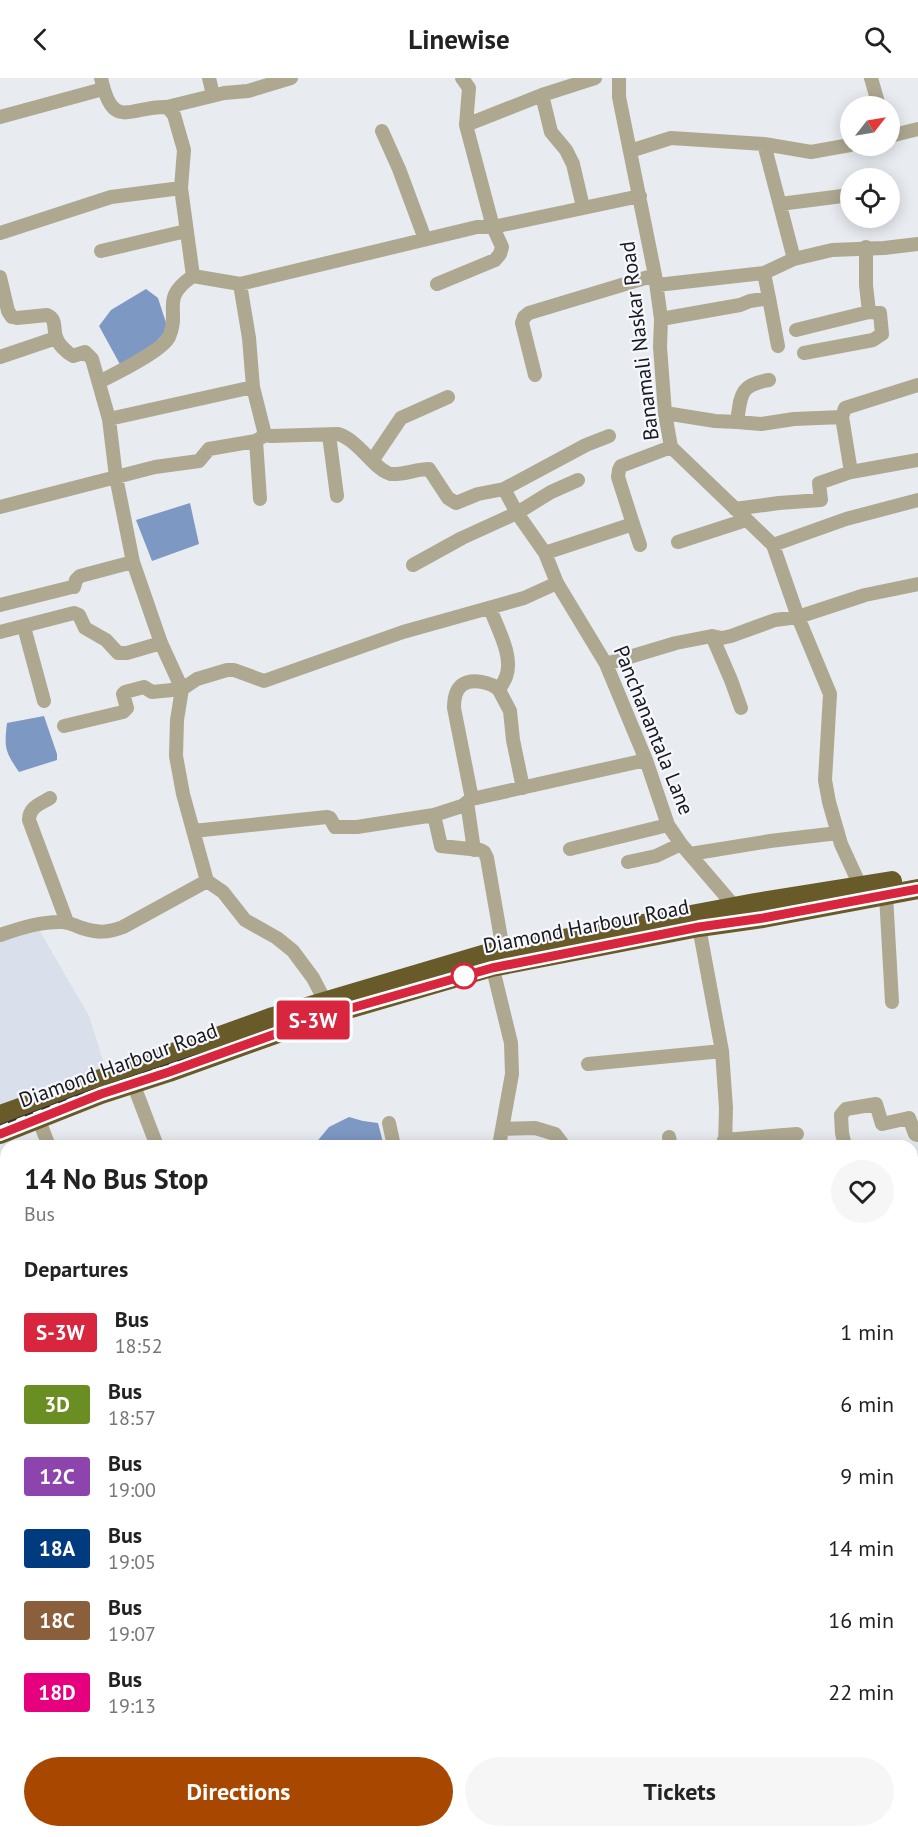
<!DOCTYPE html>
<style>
:root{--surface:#fff;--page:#f6f6f6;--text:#222;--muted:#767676;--accent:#a74700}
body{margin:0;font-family:"PT Sans",sans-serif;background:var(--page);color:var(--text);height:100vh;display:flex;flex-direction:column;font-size:22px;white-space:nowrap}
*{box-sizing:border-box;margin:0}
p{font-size:20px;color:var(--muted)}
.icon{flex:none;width:33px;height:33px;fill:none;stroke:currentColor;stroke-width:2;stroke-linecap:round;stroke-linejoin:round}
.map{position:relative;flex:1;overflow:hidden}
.details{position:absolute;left:0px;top:1062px;width:918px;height:698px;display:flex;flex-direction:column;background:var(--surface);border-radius:18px 18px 0 0;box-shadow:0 3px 15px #0003}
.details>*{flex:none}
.badge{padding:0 12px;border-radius:4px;font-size:21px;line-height:39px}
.needle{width:39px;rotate:59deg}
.buttons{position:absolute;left:840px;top:18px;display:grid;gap:12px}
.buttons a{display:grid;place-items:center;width:60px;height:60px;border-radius:50%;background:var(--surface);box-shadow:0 3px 15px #0003;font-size:30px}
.map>.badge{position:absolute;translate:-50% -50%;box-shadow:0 0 0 3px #fff}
h2{padding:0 24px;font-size:22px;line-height:54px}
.round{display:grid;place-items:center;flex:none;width:63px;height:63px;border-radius:32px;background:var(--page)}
.head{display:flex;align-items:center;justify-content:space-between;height:102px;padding:0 24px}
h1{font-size:28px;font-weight:700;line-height:45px}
.cta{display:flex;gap:12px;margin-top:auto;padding:12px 24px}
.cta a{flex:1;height:69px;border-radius:36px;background:var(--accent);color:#fff;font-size:24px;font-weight:700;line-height:69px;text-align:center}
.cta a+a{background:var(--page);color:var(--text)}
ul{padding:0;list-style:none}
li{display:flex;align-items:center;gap:18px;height:72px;padding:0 24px}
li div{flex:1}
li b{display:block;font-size:22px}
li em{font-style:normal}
li .badge{min-width:66px;font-weight:700;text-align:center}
header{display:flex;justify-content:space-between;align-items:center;height:78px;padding:0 24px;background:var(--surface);font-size:27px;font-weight:700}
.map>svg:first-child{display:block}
.built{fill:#d9dfeb}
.green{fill:#b0c493}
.water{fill:#7d98c3}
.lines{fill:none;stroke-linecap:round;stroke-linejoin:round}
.minor{stroke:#aea891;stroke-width:14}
.major{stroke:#7c6f46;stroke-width:18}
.highway{stroke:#695b29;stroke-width:20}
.rail-casing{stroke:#2e2e31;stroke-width:5}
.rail{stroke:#f6f8fe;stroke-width:3;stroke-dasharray:9;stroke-linecap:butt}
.line-casing{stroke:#fff;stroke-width:14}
.line{stroke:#d7263d;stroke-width:9}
.stop-dot{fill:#fff;stroke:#d7263d;stroke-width:3}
.labels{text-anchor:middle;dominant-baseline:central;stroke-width:4.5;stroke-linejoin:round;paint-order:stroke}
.street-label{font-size:21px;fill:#19191b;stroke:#f6f8fe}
</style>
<header><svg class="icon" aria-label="back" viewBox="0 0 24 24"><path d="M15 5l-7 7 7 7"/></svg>Linewise<svg class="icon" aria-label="search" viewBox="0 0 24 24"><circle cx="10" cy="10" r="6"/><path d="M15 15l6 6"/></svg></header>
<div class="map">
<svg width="918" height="1759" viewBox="0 0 918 1759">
<rect width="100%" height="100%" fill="#e8ebf0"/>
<!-- built -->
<path class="built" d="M38 850 89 938 105 989 0 1029V864Z"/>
<!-- green -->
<path class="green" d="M912 1362 918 1385V1430L912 1432Z"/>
<!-- water -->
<path class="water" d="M146 211 158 220 168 251 147 273 122 290 99 248 111 232Z
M190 425 199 466 152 483 136 442Z
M44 638 57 676V682L19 694C5 673 4 670 7 645Z
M349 1039 363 1043 378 1045 384 1068H315V1066L329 1049Z"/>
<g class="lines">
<!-- minor -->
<path class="minor" d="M101 0C113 54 129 28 167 29L174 37 184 72 181 110 193 198
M209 0 213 17
M619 0V19L655 197 661 241 660 269 665 335 671 369 773 467 798 539 830 616 825 702 829 724 841 766 863 814
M871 0 879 28
M542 17 551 54 566 72 573 86 583 129
M167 29 224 15 248 13 291 0
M0 39 103 11
M466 47 542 17 595 0
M382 53 399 91 425 161
M890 58 918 51
M764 66 794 181
M630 73 671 60 764 66 811 74 850 67
M780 126 850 117
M0 155 111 119 181 110
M101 173 186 153
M193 198 240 206 477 149H493L640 118
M0 199 8 233 12 239 17 240 47 237C57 241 53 250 56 259 58 266 66 274 73 278L85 274 92 281 109 341 116 399 133 484 161 565 182 611 177 642 176 678 183 716 207 803 223 814 245 842 277 860 293 873 313 900 325 923
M240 206 249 260 253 309 265 357 271 358 338 356C359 362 375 393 391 396 404 397 416 391 429 391L448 420 456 425 478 416 504 411 517 435 545 475
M437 206 495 182 500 176 502 169 493 149 466 47 469 10 462 0
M657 207 764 195 794 181 832 172 884 170 918 166
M769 220 778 268
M661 241 740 227 750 223 769 220 764 195
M796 252 869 234
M804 275 873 262 882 256 880 235 869 234 866 207V169
M0 279 56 260
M535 297 522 245 524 239 529 235 655 197
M99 304C115 296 162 273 169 259 181 232 159 221 193 198
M665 335 715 343 737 344C741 317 739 307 769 302
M109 341 253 309
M737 344 761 346 794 341 842 339
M329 357 337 418
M256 363 260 421
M671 369 621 388 619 392 618 399 633 446 545 475 557 505 606 586 646 682 668 747 681 766 735 829
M372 383 401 340 448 319
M851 394 842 339 845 330 918 307
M504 411 586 367 609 358
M0 429 155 389 199 383 209 371 256 363 265 357
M735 431 779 425 821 422 819 405 851 394 918 382
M633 446 640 467
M678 464 746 442
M773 467 846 441 918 422
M413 487 462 460 517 435 551 414 578 402
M0 527 72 509H74L76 502 80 498 133 484
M490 530C497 550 514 578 506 599 504 604 501 608 499 612L510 633 513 662 523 710
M24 549 44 623
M0 554 74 535 79 537 85 550 106 562 118 575H127L161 565
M712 558 731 602 741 630
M606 586 676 565 712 558 722 560 731 558 775 542 798 539 865 517 918 506
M64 648 123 634 127 630 123 616 125 614 144 609 152 614 182 611 197 601 227 592H234L264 603 403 554 524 520 557 505
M50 720C40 726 29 729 29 742L67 844
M472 721 454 630C454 622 455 612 462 607 472 600 491 604 499 612
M467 724 474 772
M434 737 462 728 472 721 646 682
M193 753 327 739 330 740 335 749H357L434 737 441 768 480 772 484 774 487 780 503 872
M570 771 668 747
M690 776 770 763 838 755
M628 784 656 778 681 766
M886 817 892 924
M699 849 722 973 726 1030 725 1068
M0 857C21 850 41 843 64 844 70 845 76 848 82 850 98 855 107 855 123 849L207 803
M491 883 511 965 512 996 499 1068
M588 986 722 973
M131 1000 157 1068
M38 1040 49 1068
M389 1045 394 1068
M502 1051 535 1050 555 1056 564 1068
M669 1059 671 1068
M724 1062 797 1056
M845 1068 842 1055 841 1037 846 1031 876 1026 882 1046 909 1040 915 1056 918 1057
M912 1161 918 1159
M912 1213 918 1211
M0 1301 6 1299
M0 1340 6 1337
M0 1374 6 1371
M912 1432 918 1431
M0 1441 6 1450
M6 1485 5 1492 6 1498
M0 1532 6 1539
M912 1554 918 1570
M0 1683 6 1696
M32 1754H34
M321 1754 323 1759
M385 1754 387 1759
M463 1754 466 1759
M512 1754 514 1759
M111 1759 122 1754
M189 1759 200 1754
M249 1759 262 1754
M636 1759V1754
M813 1759 831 1754"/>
<!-- major -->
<path class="major" d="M912 1306H918
M0 1585 6 1583"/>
<!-- highway -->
<path class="highway" d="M0 1037 273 939 489 875 755 825 892 803
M0 1056 101 1016 169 994 334 935 492 889 699 849 763 840 918 811"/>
<defs>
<path id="rail" d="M0 1049 77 1019 177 985 466 897 561 874 702 851 918 813"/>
</defs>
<!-- rail casing -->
<use href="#rail" class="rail-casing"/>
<!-- rail -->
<use href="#rail" class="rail"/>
</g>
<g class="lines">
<defs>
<path id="line" d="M0 1056 101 1016 169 994 334 935 492 890 699 849 763 840 918 811"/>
</defs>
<!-- line casing -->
<use href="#line" class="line-casing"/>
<!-- line -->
<use href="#line" class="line"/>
</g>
<!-- markers -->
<circle class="stop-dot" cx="464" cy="898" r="12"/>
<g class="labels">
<!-- street labels -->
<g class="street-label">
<text transform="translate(639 263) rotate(-97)">Banamali Naskar Road</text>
<text transform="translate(654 652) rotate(68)">Panchanantala Lane</text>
<text transform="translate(586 848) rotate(-11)">Diamond Harbour Road</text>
<text transform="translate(118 987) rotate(-20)">Diamond Harbour Road</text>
</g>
</g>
</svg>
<div class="buttons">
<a><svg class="needle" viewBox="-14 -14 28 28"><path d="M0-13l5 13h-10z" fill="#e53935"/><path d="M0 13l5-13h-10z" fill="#767676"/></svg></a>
<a><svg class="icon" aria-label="locate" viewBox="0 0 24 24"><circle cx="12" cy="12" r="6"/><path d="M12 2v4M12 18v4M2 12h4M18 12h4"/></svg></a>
</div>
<b class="badge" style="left:313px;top:942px;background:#d7263d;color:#fff">S-3W</b>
<section class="details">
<div class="head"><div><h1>14 No Bus Stop</h1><p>Bus</p></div><a class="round"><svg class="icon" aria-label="heart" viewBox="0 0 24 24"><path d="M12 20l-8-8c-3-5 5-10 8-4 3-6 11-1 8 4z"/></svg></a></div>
<h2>Departures</h2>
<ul>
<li><span class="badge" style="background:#d7263d;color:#fff">S-3W</span><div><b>Bus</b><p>18:52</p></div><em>1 min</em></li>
<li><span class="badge" style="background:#6b8e23;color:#fff">3D</span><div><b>Bus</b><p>18:57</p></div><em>6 min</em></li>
<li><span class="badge" style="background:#8e44ad;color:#fff">12C</span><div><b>Bus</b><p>19:00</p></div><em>9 min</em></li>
<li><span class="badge" style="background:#003b80;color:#fff">18A</span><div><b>Bus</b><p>19:05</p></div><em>14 min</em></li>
<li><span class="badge" style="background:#8b5e3c;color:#fff">18C</span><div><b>Bus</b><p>19:07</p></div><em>16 min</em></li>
<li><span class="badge" style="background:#e6007e;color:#fff">18D</span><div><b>Bus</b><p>19:13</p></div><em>22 min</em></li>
</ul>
<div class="cta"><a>Directions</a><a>Tickets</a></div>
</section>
</div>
